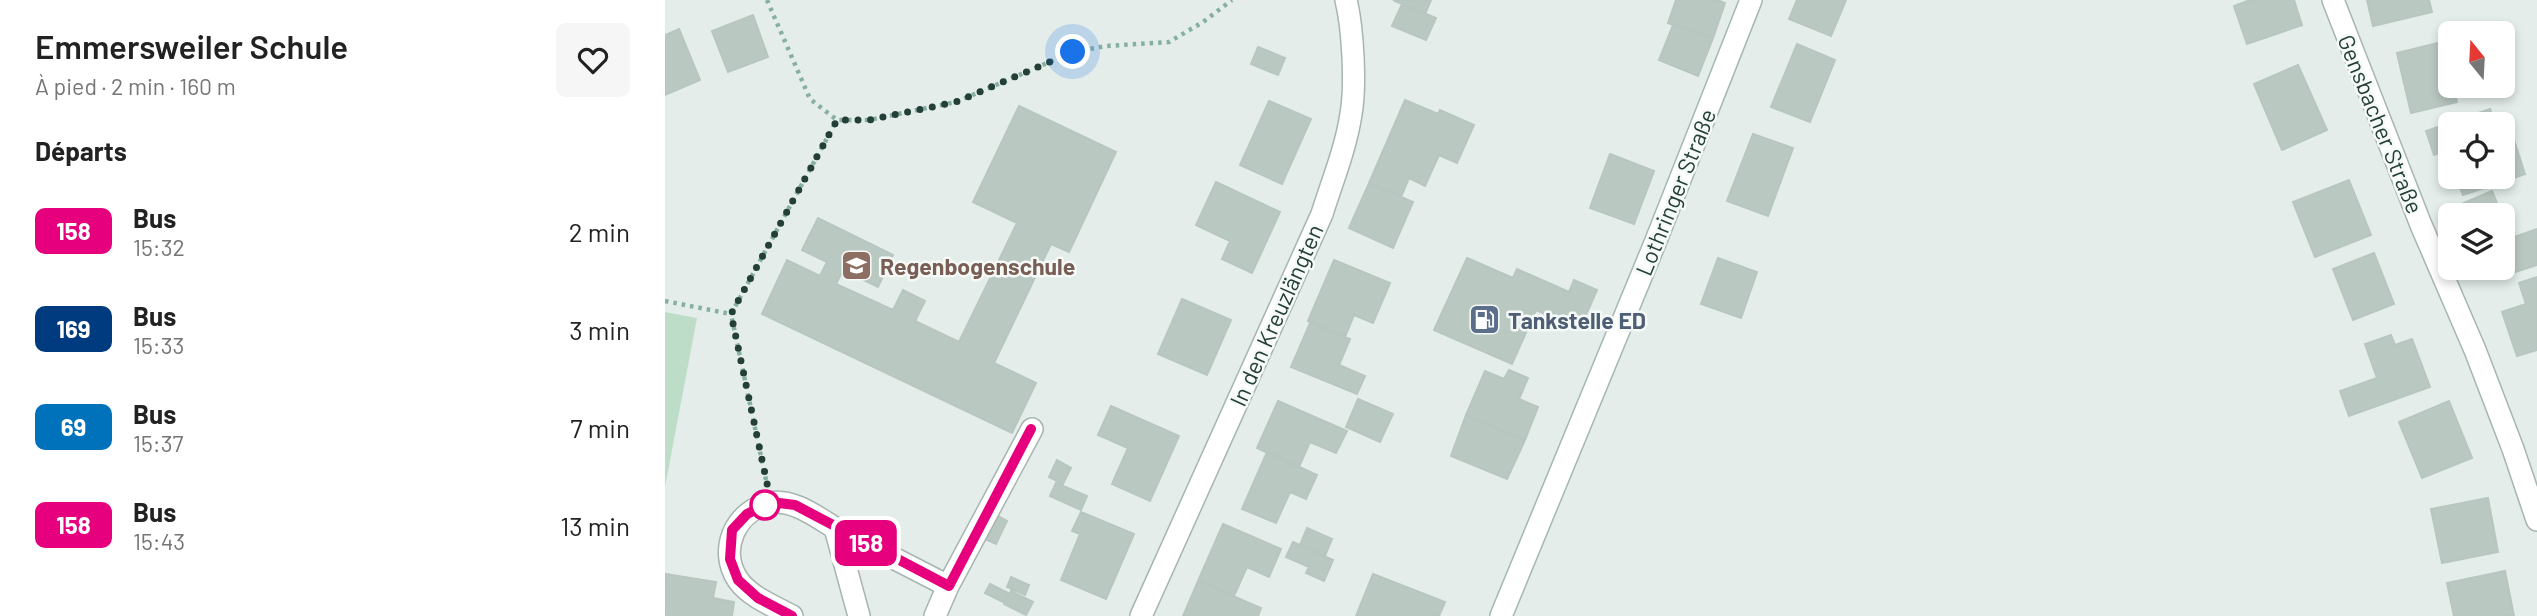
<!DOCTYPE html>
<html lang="fr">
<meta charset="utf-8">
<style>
:root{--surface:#fff;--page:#f6f6f6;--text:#222;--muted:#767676}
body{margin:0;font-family:Barlow,sans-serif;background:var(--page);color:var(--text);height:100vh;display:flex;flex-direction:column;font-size:26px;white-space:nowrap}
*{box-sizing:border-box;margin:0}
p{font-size:23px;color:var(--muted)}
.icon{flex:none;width:38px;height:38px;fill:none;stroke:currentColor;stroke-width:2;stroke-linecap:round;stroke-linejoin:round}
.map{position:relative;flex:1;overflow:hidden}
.details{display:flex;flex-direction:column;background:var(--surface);width:665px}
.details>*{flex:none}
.badge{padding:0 14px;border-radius:10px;font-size:24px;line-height:46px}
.needle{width:46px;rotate:342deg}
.fabs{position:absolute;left:1773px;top:21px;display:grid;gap:14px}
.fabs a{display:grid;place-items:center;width:77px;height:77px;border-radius:10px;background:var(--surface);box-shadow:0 4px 10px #0003;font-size:35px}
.you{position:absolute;width:35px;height:35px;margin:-18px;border:5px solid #fff;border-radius:50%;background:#1a73e8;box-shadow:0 0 0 10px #1a73e833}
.map>.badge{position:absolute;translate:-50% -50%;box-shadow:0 0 0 4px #fff}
h2{padding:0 35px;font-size:26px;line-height:63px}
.round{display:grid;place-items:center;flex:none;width:74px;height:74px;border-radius:10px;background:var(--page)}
.head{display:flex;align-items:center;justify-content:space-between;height:119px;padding:0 35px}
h1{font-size:33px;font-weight:600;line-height:52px}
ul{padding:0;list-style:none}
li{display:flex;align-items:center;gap:21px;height:98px;padding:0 35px}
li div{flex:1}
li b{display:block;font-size:26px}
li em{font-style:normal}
li .badge{min-width:77px;font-weight:700;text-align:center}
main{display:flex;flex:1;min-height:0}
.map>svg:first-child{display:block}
.green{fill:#beddc8}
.building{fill:#bac8c2;stroke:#b7c6c0;stroke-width:2}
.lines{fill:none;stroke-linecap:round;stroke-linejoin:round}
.street-casing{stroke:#a7b5b0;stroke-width:24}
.secondary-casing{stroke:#a3b8b1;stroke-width:24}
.path{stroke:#86afa4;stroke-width:4.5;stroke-dasharray:3.5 5;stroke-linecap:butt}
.street{stroke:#fff;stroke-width:21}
.secondary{stroke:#fff;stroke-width:21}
.line-casing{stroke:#fff;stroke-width:16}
.line{stroke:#e6007e;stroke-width:10}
.walk{stroke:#243e38;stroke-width:7;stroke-dasharray:0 12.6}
.stop-dot{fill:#fff;stroke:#e6007e;stroke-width:3.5}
.labels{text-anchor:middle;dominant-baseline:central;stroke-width:5;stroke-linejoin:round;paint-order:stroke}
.street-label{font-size:23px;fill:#243e38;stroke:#f5f9f7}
.education-label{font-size:23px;font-weight:bold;fill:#785e54;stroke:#f5f9f7;text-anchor:start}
.service-label{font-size:23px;font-weight:bold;fill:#4e5e75;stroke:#f5f9f7;text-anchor:start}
</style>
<main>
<section class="details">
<div class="head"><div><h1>Emmersweiler Schule</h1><p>À pied · 2 min · 160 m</p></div><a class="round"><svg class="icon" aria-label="heart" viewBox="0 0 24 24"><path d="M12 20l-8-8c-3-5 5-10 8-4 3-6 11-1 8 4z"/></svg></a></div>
<h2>Départs</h2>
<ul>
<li><span class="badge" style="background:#e6007e;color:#fff">158</span><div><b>Bus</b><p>15:32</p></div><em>2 min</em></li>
<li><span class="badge" style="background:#003b80;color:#fff">169</span><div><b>Bus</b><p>15:33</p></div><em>3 min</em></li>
<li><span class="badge" style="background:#0072bc;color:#fff">69</span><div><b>Bus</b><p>15:37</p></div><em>7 min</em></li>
<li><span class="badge" style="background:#e6007e;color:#fff">158</span><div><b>Bus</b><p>15:43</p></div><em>13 min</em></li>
</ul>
</section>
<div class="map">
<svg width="1872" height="616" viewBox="0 0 1872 616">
<rect width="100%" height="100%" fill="#e4ede9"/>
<!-- green -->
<path class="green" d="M0 312 32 318 0 487Z"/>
<!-- building -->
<path class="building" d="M728 0H766L760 14Z
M1011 0H1052L1060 3 1048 38 1003 23Z
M1132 0H1181L1166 36 1124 19Z
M1585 0H1629L1637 25 1582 44 1569 6Z
M1702 0H1764L1767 12 1708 26Z
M737 4 771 18 761 40 727 26Z
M88 15 103 57 63 72 47 31Z
M1008 25 1048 38 1033 76 994 60Z
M14 29 35 80 0 95V35Z
M1785 40V86L1801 87 1789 90 1792 102 1746 113 1732 53Z
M1132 44 1170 60 1145 122 1106 107Z
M593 47 620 58 613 75 586 64Z
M1633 65 1662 130 1617 150 1589 84Z
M740 100 773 114 775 110 809 125 792 163 774 155 760 186 744 178 736 197 704 183Z
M604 101 646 119 617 184 575 165Z
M354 106 451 152 404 252 386 244 329 363 371 383 347 433 97 314 122 260 155 276 162 262 137 250 153 218 228 255 213 287 178 270 171 284 228 310 238 290 260 301 250 321 294 342 352 223 308 202Z
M1825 109 1830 124H1785V159L1782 150 1769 155 1761 131Z
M1088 134 1128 148 1103 216 1062 201Z
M1849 140 1860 174 1798 195 1791 177H1838V144Z
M945 154 989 171 969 224 925 208Z
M1684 180 1706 235 1650 257 1628 202Z
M551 182 615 212 587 273 557 259 565 241 531 225Z
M704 183 748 202 728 248 684 228Z
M1827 191 1837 215H1785V230L1777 212Z
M1872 229V265L1829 279 1825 268H1838V241Z
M1709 253 1729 304 1688 320 1668 269Z
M802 258 848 278 852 269 904 292 909 280 932 290 915 329 871 310 847 364 769 330Z
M1053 258 1092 272 1076 318 1036 304Z
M669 260 725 283 708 323 689 315 680 337 643 321Z
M1872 277V350L1852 356 1837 312 1861 304 1854 283Z
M517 299 566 320 542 375 493 354Z
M645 323 685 339 674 365 700 376 692 394 626 367Z
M1726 335 1730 345 1747 339 1765 387 1684 416 1675 391 1712 378 1700 344Z
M844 370 863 378 854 399 873 407 860 440 801 415 820 371 839 379Z
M693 399 728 414 715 442 681 427Z
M613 401 682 431 671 453 645 442 634 467 592 448Z
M1784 401 1807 458 1757 478 1734 422Z
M446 406 514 436 485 501 447 484 463 448 433 435Z
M801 415 860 440 842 479 786 456Z
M602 452 652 475 641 499 625 492 611 523 577 509Z
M392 460 406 468 398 484 384 477Z
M391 483 422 496 416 510 385 496Z
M1823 498 1833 552 1777 563 1766 509Z
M416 512 469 534 441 599 396 580 415 534 407 531Z
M331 515 342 521 331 544 320 539Z
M558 524 616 549 604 577 582 567 569 596 533 581Z
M642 528 667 539 660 556 635 545Z
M628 542 668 560 659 581 641 573 644 567 621 557Z
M1840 571 1849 616H1789L1782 583Z
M1 574 51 582 48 598 69 602 67 616H0Z
M708 574 780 602 774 616H691Z
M346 577 364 585 360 595 342 587Z
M533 581 596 608 593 616H518Z
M325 584 345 594 340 603 320 593Z
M346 591 368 602 361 615 339 604Z"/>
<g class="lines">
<defs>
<path id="street" d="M1668 0 1756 225 1810 350 1848 449 1872 520
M170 528 283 586
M127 616C109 606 85 597 73 580 53 550 70 511 105 503 127 498 152 517 170 528L194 616
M270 616 283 586 367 429
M476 616 657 214C667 182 681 148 686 114 691 85 688 29 681 0"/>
<path id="secondary" d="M836 616 990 243 1086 0"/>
</defs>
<!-- street casing -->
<use href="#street" class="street-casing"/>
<!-- secondary casing -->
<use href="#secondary" class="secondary-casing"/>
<!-- path -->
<path class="path" d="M102 0 145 99 172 120H204L291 102 408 52 441 46 504 42 538 22 567 0
M0 301 66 314
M101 480 66 314 172 120"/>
<!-- street -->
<use href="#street" class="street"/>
<!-- secondary -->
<use href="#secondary" class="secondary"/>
</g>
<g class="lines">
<defs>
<path id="line" d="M127 616 93 598 73 580 65 559 67 530 82 514 106 502 130 505 284 586 366 429"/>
</defs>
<!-- line casing -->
<use href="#line" class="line-casing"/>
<!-- line -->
<use href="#line" class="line"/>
<!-- walk -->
<path class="walk" d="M100 505 106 502 66 314 172 120H204L291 102 408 52"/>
</g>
<!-- icons -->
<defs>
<symbol id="school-square" viewBox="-11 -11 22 22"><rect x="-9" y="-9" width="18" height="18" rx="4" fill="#8d6e63" stroke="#f5f9f7"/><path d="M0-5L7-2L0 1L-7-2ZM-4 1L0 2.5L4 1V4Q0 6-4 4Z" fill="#fff"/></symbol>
<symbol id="fuel-square" viewBox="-11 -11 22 22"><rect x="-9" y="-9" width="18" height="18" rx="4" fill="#5c6f8a" stroke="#f5f9f7"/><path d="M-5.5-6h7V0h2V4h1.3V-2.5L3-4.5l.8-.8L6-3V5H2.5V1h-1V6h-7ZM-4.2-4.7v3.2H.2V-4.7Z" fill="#fff"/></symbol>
</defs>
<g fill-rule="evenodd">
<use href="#school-square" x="174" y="248" width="35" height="35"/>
<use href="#fuel-square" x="802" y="302" width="35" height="35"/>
</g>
<!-- markers -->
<circle class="stop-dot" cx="100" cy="505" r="14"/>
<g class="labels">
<!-- street labels -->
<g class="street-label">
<text transform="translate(1716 124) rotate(68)">Gensbacher Straße</text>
<text transform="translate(1010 192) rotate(-68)">Lothringer Straße</text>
<text transform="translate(611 315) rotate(-66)">In den Kreuzlängten</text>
</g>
<!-- education labels -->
<g class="education-label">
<text x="215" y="266">Regenbogenschule</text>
</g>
<!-- service labels -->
<g class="service-label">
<text x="843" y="320">Tankstelle ED</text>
</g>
</g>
</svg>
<div class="fabs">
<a><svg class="needle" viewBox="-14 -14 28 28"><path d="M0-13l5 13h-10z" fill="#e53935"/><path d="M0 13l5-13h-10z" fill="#767676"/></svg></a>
<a><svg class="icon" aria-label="locate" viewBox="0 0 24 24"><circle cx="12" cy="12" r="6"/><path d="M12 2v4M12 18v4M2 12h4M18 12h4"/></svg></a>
<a><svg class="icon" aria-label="layers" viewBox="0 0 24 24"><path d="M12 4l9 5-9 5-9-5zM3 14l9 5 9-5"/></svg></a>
</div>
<div class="you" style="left:408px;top:52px"></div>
<b class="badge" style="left:201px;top:543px;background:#e6007e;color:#fff">158</b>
</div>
</main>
